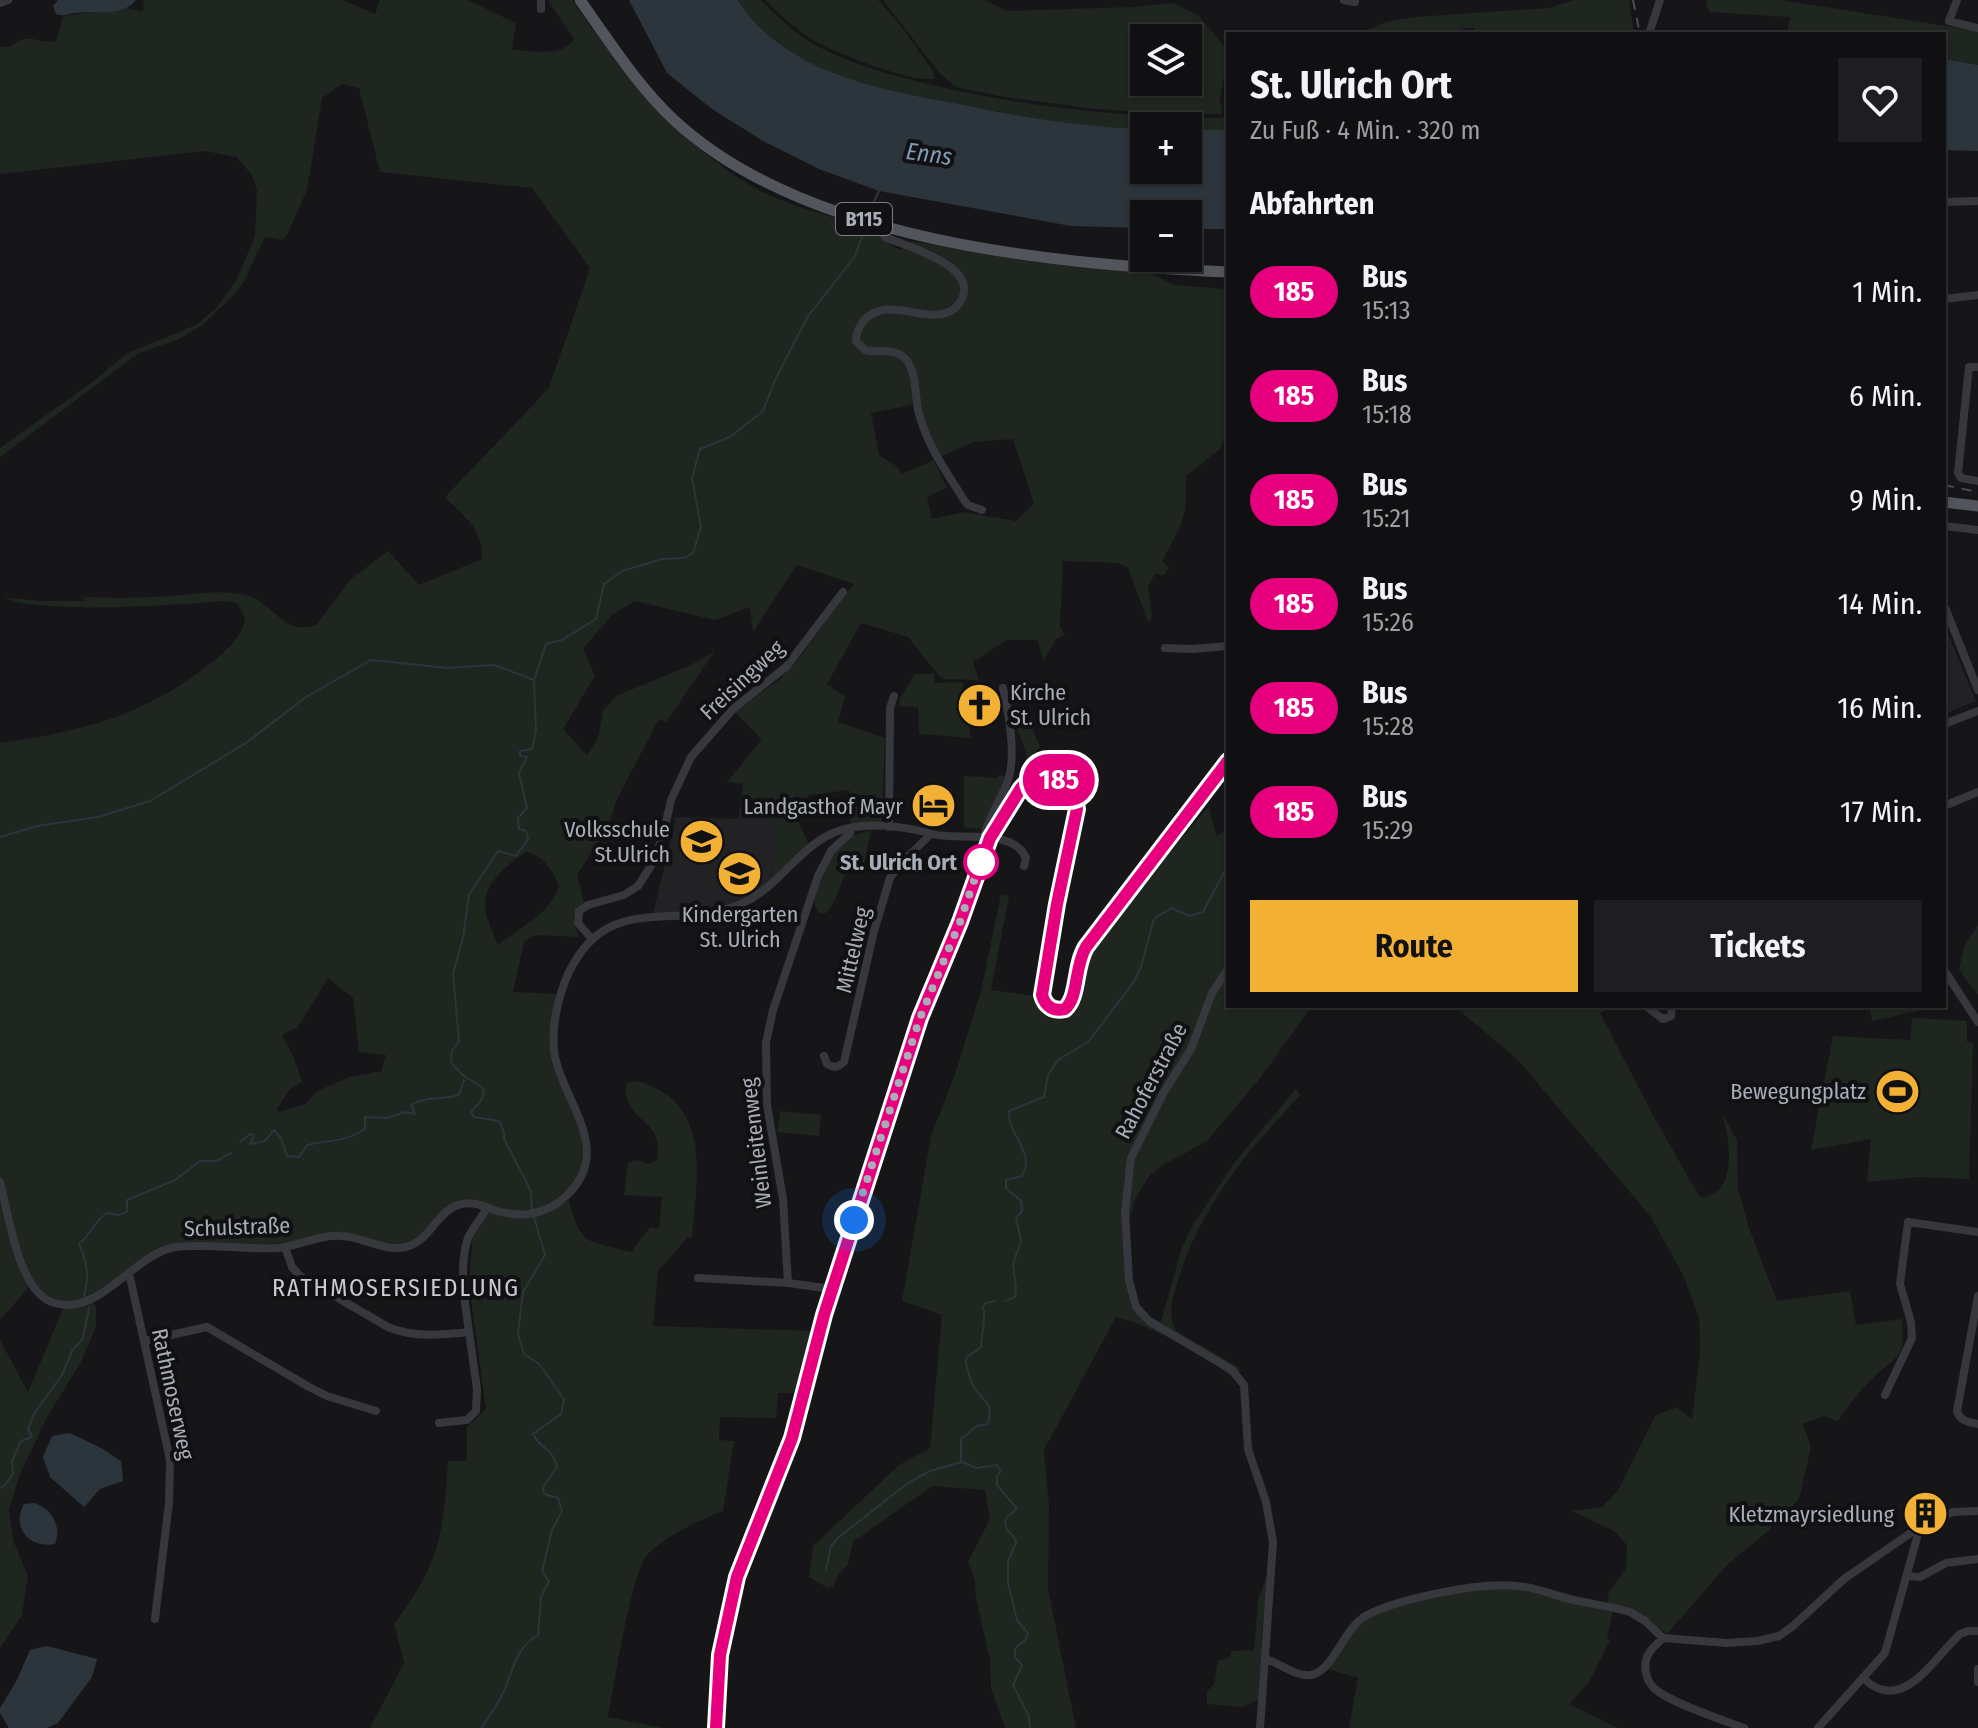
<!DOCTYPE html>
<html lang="de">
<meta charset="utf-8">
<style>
:root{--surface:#101012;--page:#1e1e20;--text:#f1f3f6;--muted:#9c9d9f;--line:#303032;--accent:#f2b134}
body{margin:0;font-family:"Fira Sans Condensed",sans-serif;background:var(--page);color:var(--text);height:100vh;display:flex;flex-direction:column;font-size:30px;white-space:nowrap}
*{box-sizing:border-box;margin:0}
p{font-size:26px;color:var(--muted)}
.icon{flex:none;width:44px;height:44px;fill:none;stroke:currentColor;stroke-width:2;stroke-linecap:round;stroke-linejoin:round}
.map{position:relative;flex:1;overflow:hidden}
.panel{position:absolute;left:1226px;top:32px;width:720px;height:976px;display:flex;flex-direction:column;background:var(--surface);border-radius:0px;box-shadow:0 2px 6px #0004,0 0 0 2px var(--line)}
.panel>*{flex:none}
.badge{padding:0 16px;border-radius:26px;font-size:28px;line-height:52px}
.controls{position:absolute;left:1130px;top:24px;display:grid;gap:16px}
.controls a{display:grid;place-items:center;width:72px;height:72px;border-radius:0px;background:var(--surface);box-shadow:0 2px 6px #0004,0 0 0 2px var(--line);font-size:40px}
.you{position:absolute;width:40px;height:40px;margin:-20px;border:6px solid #fff;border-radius:50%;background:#1a73e8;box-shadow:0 0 0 12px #1a73e833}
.map>.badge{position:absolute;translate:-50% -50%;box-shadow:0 0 0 4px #fff}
h2{padding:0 24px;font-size:30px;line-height:72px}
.round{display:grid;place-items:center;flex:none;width:84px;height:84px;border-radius:0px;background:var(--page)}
.summary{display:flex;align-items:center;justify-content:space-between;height:136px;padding:0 24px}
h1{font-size:38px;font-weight:700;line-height:60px}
.primary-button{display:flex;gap:16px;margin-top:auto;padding:16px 24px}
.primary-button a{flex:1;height:92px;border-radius:0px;background:var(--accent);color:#111;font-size:32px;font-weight:700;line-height:92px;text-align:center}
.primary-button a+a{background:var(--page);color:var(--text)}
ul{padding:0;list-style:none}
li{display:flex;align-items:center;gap:24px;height:104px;padding:0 24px}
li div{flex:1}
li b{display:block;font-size:30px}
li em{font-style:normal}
li .badge{min-width:88px;font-weight:700;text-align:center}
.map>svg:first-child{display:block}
.built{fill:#222225}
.green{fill:#1e261f;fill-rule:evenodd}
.water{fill:#2c353c}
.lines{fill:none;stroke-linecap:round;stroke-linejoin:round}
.stream{stroke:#2c353c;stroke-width:2}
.minor{stroke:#37383d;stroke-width:8}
.major{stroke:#53555c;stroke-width:11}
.rail{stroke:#4a4c52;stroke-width:2;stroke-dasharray:10 8;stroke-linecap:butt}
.line-casing{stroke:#fff;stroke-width:18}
.line{stroke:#e6007e;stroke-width:12}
.walk{stroke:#a8adb8;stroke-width:8;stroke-dasharray:0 14.4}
.stop-dot{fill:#fff;stroke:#e6007e;stroke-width:4}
.labels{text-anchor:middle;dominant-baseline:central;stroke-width:8;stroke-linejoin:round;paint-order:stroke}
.shield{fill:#111113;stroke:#7b7e86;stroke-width:2}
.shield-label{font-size:20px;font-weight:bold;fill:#a8adb8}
.street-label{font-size:22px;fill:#a8adb8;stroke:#111113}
.poi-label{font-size:22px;fill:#a8adb8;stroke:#111113;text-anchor:end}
.stop-label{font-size:22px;font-weight:bold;fill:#a8adb8;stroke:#111113;text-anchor:end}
.water-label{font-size:24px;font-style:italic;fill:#7f9bb3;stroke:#111113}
.neighbourhood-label{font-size:24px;letter-spacing:2px;fill:#c9ccd4;stroke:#111113}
</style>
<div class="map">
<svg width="1978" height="1728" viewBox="0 0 1978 1728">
<rect width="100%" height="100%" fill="#161618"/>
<!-- built -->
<path class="built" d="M1944 624 1976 701 1944 714Z
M739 814H776L772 881 749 897 713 910 653 914 676 817 738 819Z"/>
<!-- green -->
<path class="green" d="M144 0H343L375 14 380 0H468L516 23 512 50C530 50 564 58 574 39L548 0H572C624 73 676 142 755 188 786 206 825 213 859 227 874 233 887 243 901 250L912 241 1006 258 1154 274 1173 285 1228 289V430L1220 449 1186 476C1188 516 1182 526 1162 561L1169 568 1164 575 1155 574 1148 586 1152 614 1150 621 1148 622 1128 568 1118 563 1063 561 1060 628 1065 634 1056 639 1043 661 1038 640H1007L973 662 979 680 945 679 940 677 908 637 861 623 827 684 845 697 838 722 885 738 882 822 851 825 849 790 810 795 791 808 810 846 772 881 776 814H739L743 784 727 782 762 739 735 712 780 679 800 657 854 584 797 565 753 632 750 607 715 620 635 601 612 615 583 649 595 676 563 729 587 755 598 738 603 711 616 696 691 665 715 651 666 722 659 719 616 801 609 825 577 875 584 903C572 914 573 923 579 937L535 935 524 942 513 992 557 994 551 1044 582 1137 583 1161 576 1179 566 1193 564 1191C539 1223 498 1208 465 1201L419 1237 405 1244H385L352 1235 275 1244 174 1245 91 1296 96 1307V1327L82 1360 46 1419 20 1474 9 1510 13 1540 28 1576 22 1615 0 1648V1340L28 1392 63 1309 53 1306 29 1287 0 1320V743C84 731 145 716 212 662 226 651 243 636 245 618L237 603 222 601C181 605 35 615 4 597L40 601H86L83 597C112 598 141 598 170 596 195 594 221 589 245 595 272 600 283 637 316 625L352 578 388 551 419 585 482 559C483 528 465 518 445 497L549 388 590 268 532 188 380 172 359 88 342 84 322 98 307 190 287 235 282 240 265 237 243 283 235 294 202 325 177 340 139 353 0 457V448L90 384 126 354 198 324 217 307 236 281 255 236 257 191 252 175 236 157 205 151 0 174V47H10C28 30 35 44 56 41L63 16 126 8 143 11ZM920 403 929 439 940 457 973 442 1013 439 1034 504 1016 521 964 512 932 519 927 497 947 488 934 460 902 474 895 465 879 455 871 413ZM526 852C544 856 552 870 559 886 549 916 521 926 498 945 494 934 486 919 485 907 484 882 508 864 526 852ZM328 978 353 998 359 1052 386 1055 381 1071 349 1077 317 1091 306 1104 279 1112 277 1109C284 1099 289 1086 302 1082L294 1058 282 1035 298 1027Z
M738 0H761C778 17 796 35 817 46 853 65 894 76 932 85 1030 108 1127 118 1228 118V130H1188V126H1144V129C1082 127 1023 117 963 105 884 90 784 74 738 0Z
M765 0H878L901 26 933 71 935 78C918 86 831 51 813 40 796 29 779 15 765 0Z
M883 0H985L1006 11 1133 7 1173 3 1198 15 1228 51 1220 99 1222 114H1160L1087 108 1005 97 955 87 937 70ZM1188 38V82H1144V38Z
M1574 0H1629L1634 34H1479L1473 28 1462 29 1454 34H1357L1386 22 1415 17 1549 8Z
M1707 0H1781L1978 31V65L1944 59V34H1787L1790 17 1710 12 1706 4Z
M915 674H934L935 683 963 682 971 738 919 734 918 707 899 706 900 698Z
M1015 722 1031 725 1040 747 1028 759Z
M997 775 1007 776 982 829 966 828 964 826V776L998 778Z
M1209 806 1216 836 1228 829V1006H1312L1261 1077 1206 1142 1163 1165 1149 1176 1134 1201 1129 1220 1132 1281 1137 1300 1148 1316 1161 1322 1181 1250 1191 1228 1234 1163 1296 1089 1301 1095C1249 1148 1202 1206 1179 1277 1173 1294 1167 1315 1176 1331L1240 1368 1236 1381C1211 1356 1151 1326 1116 1317L1044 1450 1049 1506 1048 1588 1076 1728H1005L991 1688 990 1660 976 1599 975 1581 968 1562 990 1519 985 1490 932 1486 853 1542 848 1564 838 1575 833 1586 828 1588 809 1577 813 1546 899 1465 930 1448 942 1315 902 1301 931 1136 955 1074 981 991 1001 894 1009 896 991 990 1035 996 1039 1004C1050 1011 1069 1017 1079 1005 1089 993 1082 971 1090 958 1123 903 1169 855 1209 806Z
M871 831 863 869 849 865C842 879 836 904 826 913H819L814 903C821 871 834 834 871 831Z
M1978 925V995L1959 970 1964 947Z
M1454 1006H1615L1600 1013 1654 1117 1699 1196 1706 1198C1711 1194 1719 1191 1722 1186 1734 1168 1728 1132 1722 1113L1737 1140 1738 1188 1749 1228 1777 1301 1850 1291 1856 1325 1902 1319C1906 1363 1896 1354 1870 1381 1858 1393 1848 1407 1838 1421L1824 1416 1803 1424 1811 1447 1799 1499 1768 1531 1727 1565 1667 1634 1650 1621 1607 1603 1609 1592 1626 1568 1627 1545 1614 1531 1572 1511 1602 1507 1619 1489 1655 1416 1676 1407 1692 1419 1700 1352 1699 1317 1683 1275 1651 1217 1517 1059Z
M1869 1006H1931V1008L1872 1021Z
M1912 1018 1967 1021V1042L1973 1044 1969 1179 1919 1177 1867 1182 1871 1139 1811 1150 1833 1036 1910 1040Z
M637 1081C713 1102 697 1177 692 1238L688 1237 658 1271 653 1326 816 1331 799 1393H778L776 1418 720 1417 719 1440 734 1441 723 1511C698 1521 667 1535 648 1554 631 1571 614 1688 608 1717L663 1728H370L404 1663 394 1624C440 1563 443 1536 448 1461H467V1427L486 1409 469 1285 473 1234 488 1209 544 1215 569 1200C580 1246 588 1241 631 1252L650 1227 659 1228 662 1197 624 1195 628 1163 635 1160 650 1164 657 1159C664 1114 622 1125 626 1083Z
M780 1111 821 1115 819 1136 777 1132Z
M1271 1563 1263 1621 1258 1700 1243 1707 1207 1704V1691L1214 1685 1218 1661 1231 1657V1651L1254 1650 1258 1600Z
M1447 1589H1516L1613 1610 1607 1639 1610 1640 1588 1684 1569 1704 1618 1728H1349L1358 1678 1328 1669 1364 1613Z"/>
<!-- water -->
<path class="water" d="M58 0H136C123 18 94 10 75 13 66 14 64 17 56 14L53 6Z
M629 0H738C785 76 889 91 969 106 1027 118 1084 127 1144 129V170H1188V130H1228V229H1188V214H1144V228L1071 226 879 191 819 169 763 141 712 109 667 73Z
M1944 59 1978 65V151L1944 150Z
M70 1433 103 1449 121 1461 123 1481 100 1489 84 1507 50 1477 43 1457 52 1436Z
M35 1503C52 1509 62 1527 55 1544 29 1549 11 1527 24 1504Z
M47 1646 97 1659 92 1677 58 1723 47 1728H9L0 1713V1708L17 1680 30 1650Z"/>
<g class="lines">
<!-- stream -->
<path class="stream" d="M871 208 879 191
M0 837 37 826 98 817 150 801 246 743 306 697 371 660 448 668 494 665 534 680
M240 1142 250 1134 254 1135 250 1144 265 1141 274 1130 281 1138 287 1156 299 1157 307 1145C330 1140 346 1142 365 1129V1117L387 1118 405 1112 415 1114 411 1105C427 1096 442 1100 459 1095L464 1080
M532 1211 531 1191 504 1139V1132L499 1121 474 1117 471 1112 482 1099 484 1089C468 1077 464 1079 451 1062L452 1051 459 1041 453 974 463 938 469 895 498 851 516 856 528 839 526 831 519 829 518 818 527 808 519 773 527 757 520 756V751L532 749 536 731 534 680 546 644 562 640 596 619 604 584 622 571 662 559 685 558 693 553 701 527 692 478 700 449 730 437 763 411 775 380 808 316 854 258 863 235
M84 1296C89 1276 88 1263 79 1244 91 1234 94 1222 107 1213L118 1215 127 1212V1200L175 1180 200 1161H216L231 1153
M1005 1301 1015 1297 1016 1288 1013 1264 1021 1241 1016 1218 1022 1211 1021 1201 1006 1188V1180L1022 1176C1036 1151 1007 1135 1009 1111L1044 1097 1048 1075 1058 1060 1088 1042 1133 983 1141 967 1154 919 1171 908 1190 916 1203 912 1228 865
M963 1462 976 1468 997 1465 1001 1471 997 1476V1485L1017 1509 1007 1517 1005 1522 1007 1530 1015 1538 1016 1543 1008 1561V1583L1017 1620 1028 1633 1026 1639 1015 1649V1657L1022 1665 1013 1685 1029 1717 1030 1728
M0 1488 5 1485 13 1474 12 1461 21 1441 32 1437 28 1429 35 1412 62 1375 72 1351 83 1338 89 1308
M826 1570 831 1546 839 1537 908 1483 930 1471 961 1462V1439L977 1426 988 1424C993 1400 986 1405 975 1389 971 1382 965 1365 966 1358L981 1347C981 1334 987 1319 983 1307L986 1303 995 1301
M481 1728C490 1715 499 1703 505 1689 514 1666 516 1648 538 1635L541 1597 549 1581 542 1572 552 1530 562 1511 558 1498 544 1494 543 1487 557 1467C552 1447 541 1450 533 1434L561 1414 564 1399 539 1364 524 1354 518 1334 523 1292 545 1255 534 1217"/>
<!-- minor -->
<path class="minor" d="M541 0V9
M1344 0 1355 2
M1957 0 1949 21 1978 28
M0 3 8 0
M1649 34 1660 0
M1944 202 1978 201
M879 223V230L885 237C908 247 977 265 962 299 958 307 951 312 943 314 917 319 888 298 865 319 859 326 856 332 856 341L865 350C877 353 892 348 902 356 917 366 915 395 918 410 926 444 946 471 964 500L968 505 982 510
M1944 299 1978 295
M1978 367H1969L1958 473 1961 478 1978 481
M1944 526 1978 530
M1944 605 1978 690
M1165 648 1193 649 1228 646
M1944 724 1978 711
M1944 806 1978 792
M889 827 890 708 894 696
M984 836C989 816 1000 801 1007 783 1017 759 1009 713 1003 688
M591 938 578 923 579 911 588 905 624 895 638 886 654 861 664 831 671 800 691 757 733 709 786 667 843 592
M1228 969 1212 993 1191 1049 1164 1092 1131 1158 1125 1212 1129 1280 1136 1307 1149 1321 1232 1370 1244 1385 1248 1449 1266 1502 1273 1542 1260 1728
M1944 970 1978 1022
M1646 1006 1663 1019 1671 1016 1672 1006
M824 1056 827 1064C833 1068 839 1067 844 1062L874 931 890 878 900 864 931 834
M0 1182C9 1215 18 1292 54 1303 100 1317 134 1253 176 1247 210 1243 244 1250 278 1248 300 1246 320 1234 342 1236 363 1237 384 1252 406 1247 431 1241 437 1209 462 1204 475 1201 485 1207 497 1211 522 1218 545 1215 565 1197 615 1152 565 1104 555 1057 550 1030 558 996 569 972 609 890 674 932 741 904 778 888 797 849 833 833 862 820 904 826 932 834 957 841 1013 827 1026 858L1024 866
M285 1247 292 1267 300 1276 388 1327C414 1338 442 1335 469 1332 465 1304 459 1268 467 1241 471 1228 482 1219 487 1207
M129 1273 170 1460 169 1503 155 1619
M698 1278 788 1283
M832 1289 788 1283 783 1199 767 1105 766 1043 773 1010 818 876 831 851 850 833 852 828
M1978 1296 1957 1411C1960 1421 1968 1422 1978 1424
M144 1341 207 1327 309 1387 327 1396 376 1411
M1885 1395 1912 1338 1911 1322 1900 1284 1908 1222 1978 1232
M439 1423 467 1420 476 1411 477 1389 469 1332
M1907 1576 1920 1577 1946 1563 1978 1559
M1663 1638C1657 1644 1650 1649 1647 1657 1643 1667 1646 1679 1653 1687 1665 1701 1725 1721 1744 1728
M1265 1659C1279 1662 1290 1674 1305 1675 1332 1679 1341 1629 1367 1615 1401 1598 1479 1582 1517 1586 1535 1587 1553 1595 1570 1599 1590 1604 1610 1606 1630 1612L1645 1621 1663 1638 1727 1643 1757 1641 1779 1636 1793 1626 1844 1579 1928 1521 1953 1512 1978 1511
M1978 1669V1682
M1863 1678C1902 1716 1933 1659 1960 1634L1968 1631H1978
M716 1728 720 1655 737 1577 792 1438 824 1315 920 1018 960 922 990 838 1021 788 1029 780 1042 776 1055 779 1067 786 1074 796 1077 809 1057 904 1042 995C1045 1006 1053 1012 1065 1009 1079 997 1074 967 1086 947L1228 761
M1818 1728 1885 1653 1918 1534V1528"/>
<!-- major -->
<path class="major" d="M580 0C609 41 637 85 674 120 807 243 1054 264 1228 272
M1944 502 1978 506"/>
<!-- rail -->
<path class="rail" d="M1633 0 1640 34
M1944 485 1978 492"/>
</g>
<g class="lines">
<defs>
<path id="line" d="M716 1728 720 1655 737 1577 792 1438 824 1315 920 1018 960 922 990 838 1021 788 1029 780 1042 776 1055 779 1067 786 1074 796 1077 809 1057 904 1042 995C1045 1006 1053 1012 1065 1009 1079 997 1074 967 1086 947L1228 761"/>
</defs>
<!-- line casing -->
<use href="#line" class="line-casing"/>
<!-- line -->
<use href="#line" class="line"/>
<!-- walk -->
<path class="walk" d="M854 1220 920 1018 960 922 983 854 981 862"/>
</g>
<!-- icons -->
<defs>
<symbol id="church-disc" viewBox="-11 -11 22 22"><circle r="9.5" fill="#f2b134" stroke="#111113"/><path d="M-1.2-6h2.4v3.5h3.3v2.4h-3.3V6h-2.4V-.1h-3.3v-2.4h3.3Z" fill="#111"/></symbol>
<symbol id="hotel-disc" viewBox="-11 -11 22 22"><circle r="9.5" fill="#f2b134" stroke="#111113"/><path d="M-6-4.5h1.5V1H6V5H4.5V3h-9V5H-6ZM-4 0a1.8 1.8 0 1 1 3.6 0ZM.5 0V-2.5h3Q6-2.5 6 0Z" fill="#111"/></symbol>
<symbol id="school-disc" viewBox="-11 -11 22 22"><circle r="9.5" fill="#f2b134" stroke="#111113"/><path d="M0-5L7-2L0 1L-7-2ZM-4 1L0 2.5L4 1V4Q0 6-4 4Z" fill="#111"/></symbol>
<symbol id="stadium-disc" viewBox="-11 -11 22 22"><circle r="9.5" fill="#f2b134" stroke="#111113"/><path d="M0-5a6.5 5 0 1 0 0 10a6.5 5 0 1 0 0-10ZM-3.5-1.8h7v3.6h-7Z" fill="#111"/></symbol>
<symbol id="building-disc" viewBox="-11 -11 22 22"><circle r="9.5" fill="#f2b134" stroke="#111113"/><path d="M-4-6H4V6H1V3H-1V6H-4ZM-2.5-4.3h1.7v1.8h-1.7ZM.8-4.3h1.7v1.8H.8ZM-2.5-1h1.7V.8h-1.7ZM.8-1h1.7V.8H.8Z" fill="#111"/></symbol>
</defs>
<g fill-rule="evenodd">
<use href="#church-disc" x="954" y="680" width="51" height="51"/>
<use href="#hotel-disc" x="908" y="780" width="51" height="51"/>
<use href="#school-disc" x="676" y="816" width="51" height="51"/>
<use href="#school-disc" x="714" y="848" width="51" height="51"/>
<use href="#stadium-disc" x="1872" y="1066" width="51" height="51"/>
<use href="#building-disc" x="1900" y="1488" width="51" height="51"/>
</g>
<!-- markers -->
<circle class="stop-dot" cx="981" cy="862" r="16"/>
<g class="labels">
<!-- shield labels -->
<rect class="shield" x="836" y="203" width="56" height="32" rx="6"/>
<g class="shield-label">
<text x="864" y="219">B115</text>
</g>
<!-- street labels -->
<g class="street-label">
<text transform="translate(742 680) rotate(-43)">Freisingweg</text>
<text transform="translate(853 950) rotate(-77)">Mittelweg</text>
<text transform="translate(1151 1081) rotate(-62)">Rahoferstraße</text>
<text transform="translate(756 1143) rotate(-97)">Weinleitenweg</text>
<text transform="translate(237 1227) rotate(-2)">Schulstraße</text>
<text transform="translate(173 1394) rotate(78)">Rathmoserweg</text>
</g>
<!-- poi labels -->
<g class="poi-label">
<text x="1010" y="692" text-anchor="start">Kirche<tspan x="1010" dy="25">St. Ulrich</tspan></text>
<text x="903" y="806">Landgasthof Mayr</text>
<text x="670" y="829">Volksschule<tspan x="670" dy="25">St.Ulrich</tspan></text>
<text x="740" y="914" text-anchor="middle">Kindergarten<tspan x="740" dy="25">St. Ulrich</tspan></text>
<text x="1866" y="1091">Bewegungplatz</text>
<text x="1894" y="1514">Kletzmayrsiedlung</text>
</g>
<!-- stop labels -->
<g class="stop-label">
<text x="957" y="862">St. Ulrich Ort</text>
</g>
<!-- water labels -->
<g class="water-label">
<text transform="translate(929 154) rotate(8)">Enns</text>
</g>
<!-- neighbourhood labels -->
<g class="neighbourhood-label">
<text x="396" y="1288">RATHMOSERSIEDLUNG</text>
</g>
</g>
</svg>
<div class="controls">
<a><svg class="icon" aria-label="layers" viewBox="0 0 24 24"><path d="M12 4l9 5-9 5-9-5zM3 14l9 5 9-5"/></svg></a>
<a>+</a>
<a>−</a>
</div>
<div class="you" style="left:854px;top:1220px"></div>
<b class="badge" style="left:1059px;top:780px;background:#e6007e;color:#fff">185</b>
<section class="panel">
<div class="summary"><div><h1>St. Ulrich Ort</h1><p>Zu Fuß · 4 Min. · 320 m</p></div><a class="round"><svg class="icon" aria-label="heart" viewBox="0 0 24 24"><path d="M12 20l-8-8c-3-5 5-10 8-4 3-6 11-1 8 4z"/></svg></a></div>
<h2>Abfahrten</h2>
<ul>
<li><span class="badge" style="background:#e6007e;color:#fff">185</span><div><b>Bus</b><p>15:13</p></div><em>1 Min.</em></li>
<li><span class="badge" style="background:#e6007e;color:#fff">185</span><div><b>Bus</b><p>15:18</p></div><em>6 Min.</em></li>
<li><span class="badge" style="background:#e6007e;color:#fff">185</span><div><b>Bus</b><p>15:21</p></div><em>9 Min.</em></li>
<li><span class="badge" style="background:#e6007e;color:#fff">185</span><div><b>Bus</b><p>15:26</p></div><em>14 Min.</em></li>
<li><span class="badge" style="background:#e6007e;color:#fff">185</span><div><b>Bus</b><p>15:28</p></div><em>16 Min.</em></li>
<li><span class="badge" style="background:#e6007e;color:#fff">185</span><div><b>Bus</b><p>15:29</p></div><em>17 Min.</em></li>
</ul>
<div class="primary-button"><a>Route</a><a>Tickets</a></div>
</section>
</div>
